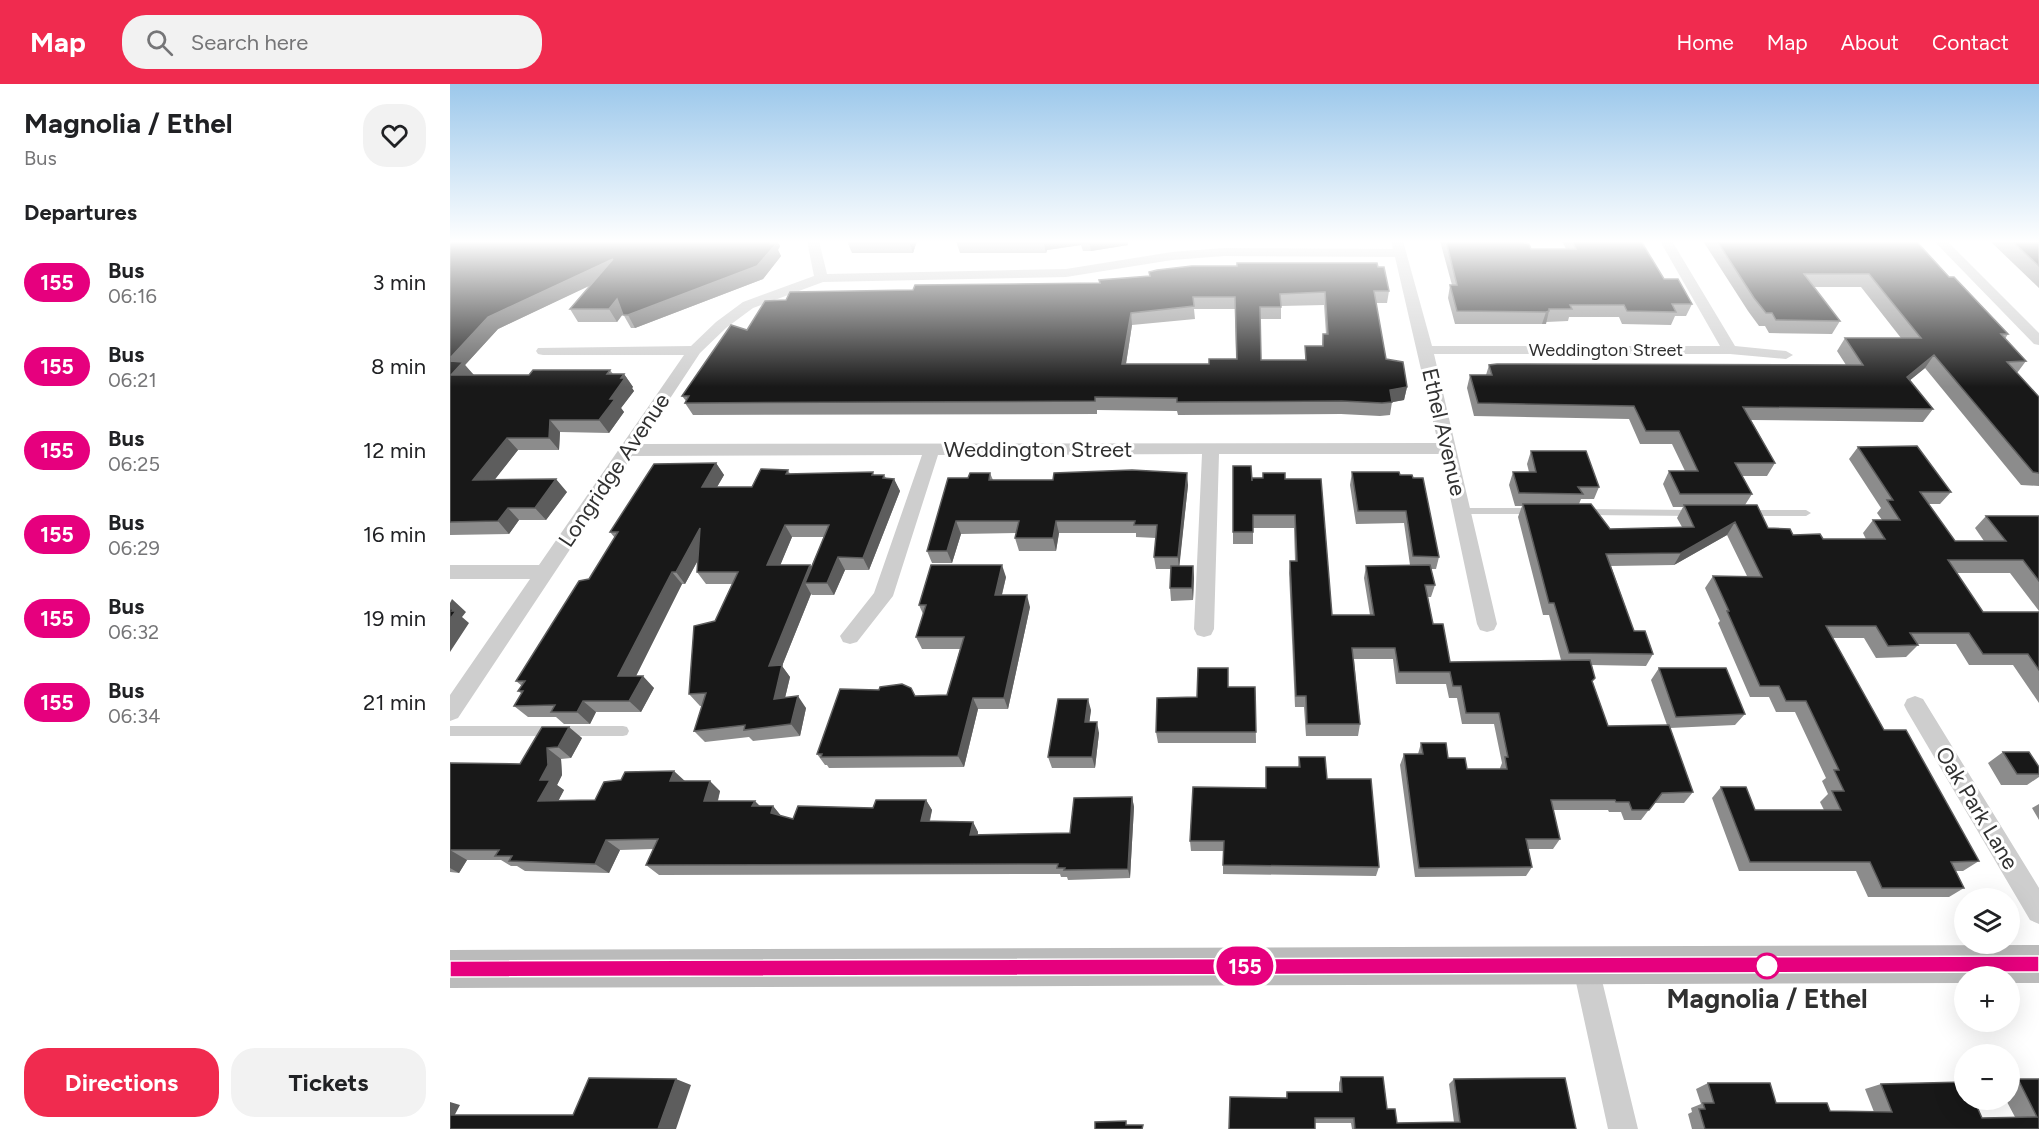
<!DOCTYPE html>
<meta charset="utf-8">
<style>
:root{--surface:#fff;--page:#f2f2f2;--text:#202124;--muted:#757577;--accent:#f02b4f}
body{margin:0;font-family:Figtree,sans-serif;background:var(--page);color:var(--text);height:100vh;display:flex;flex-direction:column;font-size:22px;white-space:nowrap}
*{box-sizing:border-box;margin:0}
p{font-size:20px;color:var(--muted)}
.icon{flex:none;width:33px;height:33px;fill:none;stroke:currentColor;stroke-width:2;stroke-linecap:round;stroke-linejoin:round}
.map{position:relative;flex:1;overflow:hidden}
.sheet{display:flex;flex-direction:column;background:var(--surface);width:450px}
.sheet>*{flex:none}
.badge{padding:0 12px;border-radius:20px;font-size:21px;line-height:39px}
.fabs{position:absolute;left:1504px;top:804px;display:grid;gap:12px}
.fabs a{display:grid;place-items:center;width:66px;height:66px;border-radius:50%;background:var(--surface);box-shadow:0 6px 24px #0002;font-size:30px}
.map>.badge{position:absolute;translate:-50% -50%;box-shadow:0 0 0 3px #fff}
h2{padding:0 24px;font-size:22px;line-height:54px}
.round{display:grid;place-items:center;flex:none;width:63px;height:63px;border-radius:24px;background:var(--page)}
.headline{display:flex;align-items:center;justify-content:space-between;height:102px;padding:0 24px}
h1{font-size:28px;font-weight:700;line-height:45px}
.primary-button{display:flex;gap:12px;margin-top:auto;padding:12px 24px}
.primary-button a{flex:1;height:69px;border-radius:24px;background:var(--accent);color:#fff;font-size:24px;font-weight:700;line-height:69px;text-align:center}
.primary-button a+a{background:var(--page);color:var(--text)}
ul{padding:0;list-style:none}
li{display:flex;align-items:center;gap:18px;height:84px;padding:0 24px}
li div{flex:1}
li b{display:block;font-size:22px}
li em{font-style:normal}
li .badge{min-width:66px;font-weight:700;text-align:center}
header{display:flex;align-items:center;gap:36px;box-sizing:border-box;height:84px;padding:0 30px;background:var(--accent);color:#fff}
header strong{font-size:28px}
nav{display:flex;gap:33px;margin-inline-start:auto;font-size:21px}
.search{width:420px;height:54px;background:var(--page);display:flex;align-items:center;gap:15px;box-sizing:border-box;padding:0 21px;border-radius:24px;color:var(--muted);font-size:22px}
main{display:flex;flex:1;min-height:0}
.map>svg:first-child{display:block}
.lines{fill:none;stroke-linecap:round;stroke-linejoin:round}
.lane{fill:#cecece;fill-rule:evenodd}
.street{fill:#cecece;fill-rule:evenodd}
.secondary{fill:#bbb;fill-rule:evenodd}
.wall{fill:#8c8c8c;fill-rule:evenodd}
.shaded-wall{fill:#5d5d5d}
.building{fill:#181818;stroke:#5d5d5d;stroke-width:1.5;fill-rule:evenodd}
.line{fill:#e6007e;stroke:#fff;stroke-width:1.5}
.stop-dot{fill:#fff;stroke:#e6007e;stroke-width:3}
.labels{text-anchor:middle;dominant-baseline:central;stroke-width:6;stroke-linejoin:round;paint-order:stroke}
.far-street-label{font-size:18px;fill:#313131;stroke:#fff}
.street-label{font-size:22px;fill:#313131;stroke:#fff}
.near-stop-label{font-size:27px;font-weight:bold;fill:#313131;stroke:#fff}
</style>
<header>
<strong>Map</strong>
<div class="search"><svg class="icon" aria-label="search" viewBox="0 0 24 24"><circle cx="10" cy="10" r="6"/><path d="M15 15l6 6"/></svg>Search here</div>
<nav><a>Home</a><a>Map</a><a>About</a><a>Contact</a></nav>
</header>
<main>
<section class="sheet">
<div class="headline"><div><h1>Magnolia / Ethel</h1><p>Bus</p></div><a class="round"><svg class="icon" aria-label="heart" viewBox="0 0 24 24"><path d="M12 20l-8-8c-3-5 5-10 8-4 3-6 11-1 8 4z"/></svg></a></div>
<h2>Departures</h2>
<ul>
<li><span class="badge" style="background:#e6007e;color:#fff">155</span><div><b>Bus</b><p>06:16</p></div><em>3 min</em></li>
<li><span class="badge" style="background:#e6007e;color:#fff">155</span><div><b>Bus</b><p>06:21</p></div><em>8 min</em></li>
<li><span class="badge" style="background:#e6007e;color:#fff">155</span><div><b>Bus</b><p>06:25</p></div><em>12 min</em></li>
<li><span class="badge" style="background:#e6007e;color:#fff">155</span><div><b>Bus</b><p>06:29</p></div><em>16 min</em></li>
<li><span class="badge" style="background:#e6007e;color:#fff">155</span><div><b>Bus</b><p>06:32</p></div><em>19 min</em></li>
<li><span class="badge" style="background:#e6007e;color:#fff">155</span><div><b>Bus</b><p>06:34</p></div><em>21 min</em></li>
</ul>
<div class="primary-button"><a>Directions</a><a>Tickets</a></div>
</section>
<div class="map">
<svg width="1589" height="1045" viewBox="0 0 1589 1045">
<rect width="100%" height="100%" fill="#fff"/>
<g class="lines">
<!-- lane -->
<path class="lane" d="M1012 424H1084L1089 427 1084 430H1012L1007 427Z
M1135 425 1243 426 1248 429 1243 432 1135 431 1130 428Z
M1297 426H1356L1361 429 1356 432H1297L1292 429Z
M0 642H173L177 643 179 647 177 651 173 652H0Z"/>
<!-- street -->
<path class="street" d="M357 157H369L377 190 616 185 722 168 774 164 943 165 941 157H953L982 262H1270L1210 157H1222L1285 262 1336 267 1343 271 1336 275 1280 270H984L1047 540 1044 546 1037 548 1030 546 1027 540 991 370H769L764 545 761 551 754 553 747 551 744 545 752 370 488 371 443 512 407 558 400 560 393 558 390 552 424 509 472 371 182 372 8 634 0 637V611L80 495H0V481H89L234 271H93L88 270 86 267 88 264 241 262 266 238 293 218 364 192ZM774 172 945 173 988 359 190 360 250 269 276 244 303 224 373 198 616 193 722 176Z
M1484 157H1497L1589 249V261L1584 260Z
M1465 612 1473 615 1589 804V840L1580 836 1457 627 1454 621 1457 615Z
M1135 867 1144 871 1148 880 1188 1045H1158L1122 880 1126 871Z"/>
<!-- secondary -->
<path class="secondary" d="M1589 861V899H1560V892H1515V899L0 904V866Z"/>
</g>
<!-- wall -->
<path class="wall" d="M0 157H327L330 162 328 166 331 172 313 195 185 244H181L173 230 167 238H128L120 225 140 201 48 245 15 281 23 291H79L160 286 163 290H174L183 303 182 304 184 307 171 324 174 328 159 349 110 348 109 366H68L45 395 117 408 96 436H69L59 450 0 451Z
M397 157H467L463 169H402Z
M506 157H678V161L641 167H633L631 161 597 166 596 169H510Z
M990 157H1073L1074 159 1081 165H1116L1112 157H1191L1214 195 1242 220 1236 232H1225L1221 241 1172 240 1169 233H1119L1118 237 1096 238V240H1005L998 214 1000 201H1002Z
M1253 157H1466L1499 193 1558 250 1555 255 1576 277 1567 289 1589 313V402L1571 401 1475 284 1460 296 1483 325 1473 338 1301 336 1325 379 1317 392H1292L1302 410 1295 421 1318 444 1343 451 1373 455H1416L1413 449 1423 436H1432L1427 429 1431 424 1399 375 1408 363 1501 408 1490 420H1478L1505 457H1534L1525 444 1536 432H1589V527L1560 489H1506L1533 528H1589V619L1563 581H1519L1506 560H1467L1468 561 1456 573 1426 574 1414 554H1383L1434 646 1529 777 1513 787H1506L1514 804 1499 813H1418L1406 787H1289L1262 714 1271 703 1305 726H1374L1370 718 1378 710 1372 697 1376 694 1345 628H1326L1319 613H1300L1268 539 1270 537 1255 504 1263 492H1297L1277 451 1224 481 1161 482 1184 547 1203 570 1196 582 1142 581 1143 599 1158 642 1217 641 1201 596 1209 584 1295 630 1285 641 1220 644 1243 708 1234 719H1204L1191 736H1174L1171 728H1159L1158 726H1103L1110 755 1103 765H1078L1082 783 1076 792 965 793 950 681 954 670H968L971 659 998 674 1017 685H1050V684L1052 679 1044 640H1012L1007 614H999L996 600H946L943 575H904L910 640 908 652H856L854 623H845L839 489 840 477H845L844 444H803V460H783V382L802 397 835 395 882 531H920L914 494 916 482 960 481 954 439 906 440 900 401 902 388 950 391 963 394 989 473 986 485H981L985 501 981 513H978L983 540 1000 578 1111 576 1099 531H1093L1068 433 1072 422H1065L1059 401 1063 388H1079L1077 380 1081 367 1149 403 1144 415H1131L1129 420 1160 445 1232 443 1227 434 1233 423H1223L1213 400 1219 387H1235L1222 360H1190L1179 335 1024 332 1017 304 1020 291H1036L1039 281H1396L1387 267 1395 254H1451L1411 203H1364L1390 237 1382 250 1319 249 1315 242H1309L1298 227Z
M1540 157H1589V204Z
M928 183 939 207 937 219H926L936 275 957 303 954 316 942 318 940 331 930 332 891 330 728 331 727 327 647 326V330L243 331 235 319 236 317 232 312 297 246 336 216 463 206 650 199ZM874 221 876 250H873L872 262H855V276H811L810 235H831V222ZM744 225H785L786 275 759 280H676L682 241 745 235Z
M266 379 274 391 267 403H302L338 386 340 390 423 388 424 391H434L436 394 444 395 450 407 419 486H395L384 511H362L361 510 332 582 340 593 335 614 356 624 350 652 303 657 299 653 255 658 244 647 252 622H250L239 610 265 537 282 500H256L247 488 248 476 235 500H232L186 592 204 604 191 628H146L140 640H114L106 633H78L64 622 72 610 68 607 72 602 66 597 139 495 165 454 160 448ZM342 453H374L361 483 360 481H330Z
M540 389 543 396 738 401 729 482H743L744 494 743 516 721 517 720 504 721 485H706L704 473 706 454 686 453V449H609L606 467H569L565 454 566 449 511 450 502 479H482L477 467 518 394Z
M556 493 552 511 580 523 558 625H528L514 683 379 684 377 681H375L367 670 465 612 497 611 510 565H472L466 553 473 530 469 521Z
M778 603H805L806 659H708L706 648 747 613Z
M641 626 639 638 649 649 645 684H602L598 673Z
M92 643 132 654 121 674 111 675 112 691 107 701 114 706 108 717 145 716 234 697 270 707 268 717 310 722H323L331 732 343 735 476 716 482 726 480 737 523 738 528 748V751L620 749 682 713 684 723 680 794 618 796 617 793H611L610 790 209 791 196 781 203 765 170 766 159 789 75 787 67 782H61L51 776H17L9 789 0 788V679L70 680Z
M1553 668 1589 683V693L1577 701H1551L1538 679Z
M849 673 877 695 929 783 926 792 773 790V767H741L740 757 848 683Z
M1589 720V736L1582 724Z
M891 993 937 1025 947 1039 1004 1038 999 1000 1004 995 1126 1045H902L901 1039H865L836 1014 837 1008H889V999Z
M1568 995H1589V1045H1242L1238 1030 1242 1028 1241 1024 1251 1020 1246 1005 1258 999 1326 1019 1380 1027 1424 1028 1415 1005 1431 1000 1532 1034 1565 1033 1556 1016H1560V998Z"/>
<!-- shaded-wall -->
<path class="shaded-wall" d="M322 157H327L330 162 328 166 331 172 313 195 185 244 178 231 320 160Z
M459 157H467L463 169Z
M593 157H630L631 161 597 166 596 169Z
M639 157H678V161L641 167Z
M163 175 171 187 48 245 15 281 24 291H1L0 274 38 233Z
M167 215 175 227 167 238 159 225Z
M1099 227 1096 240H1092L1096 228Z
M681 229 682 241 674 292 672 280Z
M1484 271 1475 284 1448 306 1457 293Z
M174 290 183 303 182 304 184 307 171 324 174 328 159 349 149 336Z
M957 303 954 316 938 319 940 306Z
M100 336 110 348 109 366 99 354Z
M57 354 68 366 35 408 23 396Z
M266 379 274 391 260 415 252 403Z
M737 389 738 401 729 486 728 473Z
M106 395 117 408 96 436 85 424Z
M444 395 450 407 419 486 413 474Z
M58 424 69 436 59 450 48 437Z
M506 437 511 450 502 479 497 467Z
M606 437 609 449 606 467 603 454Z
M1285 438 1277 451 1224 481 1231 469Z
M335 441 342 453 325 494 317 481Z
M250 444 259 456 235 500 226 488Z
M388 473 395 486 384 511 377 499Z
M360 481 367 493 355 499 361 510 332 582 340 593 332 626 324 615 319 582Z
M552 481 556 493 549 522 545 511Z
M743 482 744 494 743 516 742 504Z
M222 488 232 500 180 604 168 592Z
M577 511 580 523 558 625 554 614Z
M2 515 16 528 12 533 19 539 0 568V519Z
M193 592 204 604 191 628 179 617Z
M348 612 356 624 350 652 341 640Z
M523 614 528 625 514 683 508 672Z
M638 615 641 626 638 649 635 638Z
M133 617 146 628 140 640 127 628Z
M647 638 649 649 645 684 642 673Z
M119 643 132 654 121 674 108 663Z
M97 664 111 675 112 691 107 701 114 706 103 727 88 717 90 696Z
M224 687 236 698 220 697Z
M260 697 270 707 265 727 254 717Z
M682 713 684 723 680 794 678 785Z
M476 716 482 726 477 747 471 737Z
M305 717 315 727 302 722Z
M323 722 332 733 321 729Z
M523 738 528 748 526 761 520 751Z
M156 756 170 766 159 789 145 780Z
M0 766 17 776 9 789 0 784Z
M226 995 241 1001 226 1045H208Z
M0 1018 10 1021 2 1036H0Z"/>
<!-- building -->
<path class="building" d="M0 157H322L320 160H326L307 182 178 231H173L167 215 159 225H120L163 175 38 233 0 274Z
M996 157H1073L1074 159 1079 160 1081 165H1126L1122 157H1191L1214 195H1228L1242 220H1222L1226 228 1177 227 1174 221H1120L1122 225H1099V227L1096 228 1007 227 1000 201H1007Z
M1267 157H1466L1499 193H1504L1558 250H1551L1576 277 1557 278 1589 313V389L1583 388 1484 271 1457 293 1483 325 1293 323 1325 379H1285L1302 410H1230L1219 387H1248L1229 347H1196L1184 322 1028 319 1020 291H1042L1039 281 1047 280 1413 281 1395 254H1471L1419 190H1354L1390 237 1326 236 1322 229H1316L1304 214Z
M1562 157H1589V182Z
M787 179H927L928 183H934L939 207H924L936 275 953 278 957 303 940 306 942 318 932 319 892 317 727 318V314L645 313V317L235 319 239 312H232L281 241 297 246 315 217 336 216 340 208 463 206 465 201 650 199 649 196 700 192 699 188 707 186 742 182H787ZM875 208 878 250H873V262H855L856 276H811L810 223H831L830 210ZM743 213H785L787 275H759V280H672L681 229 744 222Z
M0 277 13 278 1 291H79L83 286H160L157 290H174L171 294H175L160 315H165L149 336H100L99 354H57L23 396 106 395 85 424H58L48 437 0 438Z
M1467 362 1501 408H1470L1505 457H1556L1536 432H1589V497L1573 476H1498L1533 528H1589V586L1578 570H1533L1519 549H1460L1468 561 1438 562 1426 542H1376L1434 646H1456L1529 777 1501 778 1514 804H1432L1420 778H1300L1271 703H1296L1305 726H1391L1382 707H1394L1384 686H1389L1356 617H1336L1329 602H1310L1277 527H1279L1263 492 1312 493 1285 438 1231 469 1156 470 1184 547H1195L1203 570 1119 569 1104 519H1099L1073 420H1141L1160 445 1244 443 1234 421H1307L1318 444 1340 445 1343 451 1370 450 1373 455H1435L1423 436H1450L1437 416H1443L1408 363Z
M1081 367H1136L1149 403H1128L1133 410 1069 409 1063 388H1086Z
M266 379 252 403H302L311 385 338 386 336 390 423 388 422 391H434L433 394 444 395 413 474 388 473 377 499H355L379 441H335L317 481H360L319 582 332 581 324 615 348 612 341 640 294 646 295 641 244 647 256 609 239 610 244 542 265 537 288 488H247L250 444 226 488H222L168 592H193L179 617H133L127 628H101L105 621 64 622 73 607H68L75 597H66L129 497 139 495 168 448H160L204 380Z
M783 382H801L802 397V394H813V389H835V395H871L882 531H924L916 482 980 481 985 501H975L983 540H993L1000 578 1140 576 1145 594 1142 597 1158 642 1219 641 1243 708 1212 709 1199 726H1182L1179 718H1166L1165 716H1101L1110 755H1076L1082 783 969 784 954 670H973L971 659H996L998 674H1015L1017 685H1057L1055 673H1058L1049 629H1016L1011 602H1003L1000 588H949L945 564H902L910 640H857L856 612H846L840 477H847L845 431H803V448H783Z
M682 386 737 389 728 473H704L707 441H684L685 437H606L603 454H565L569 437H506L497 467H477L498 394H518L520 389H540L539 396H603L604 389Z
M902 388H949L950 391H962L963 394H973L989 473 963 472 956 427H908Z
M481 481H552L545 511H577L554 614H523L508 672 371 673 372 670H367L390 605 429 606 430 603 452 600 461 604 465 612 497 611 514 553H466L476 521H469Z
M721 482H743L742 504H720Z
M0 525H3L2 527H6L0 535Z
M748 584H778V603H805L806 648H706L707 614 747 613Z
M1209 584H1276L1295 630 1226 633Z
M608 615H638L635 638H647L642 673H598Z
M92 643H119L108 663 97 664 98 681 90 696H100L88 717 145 716 154 698 171 696 175 688 224 687 220 697H260L254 717H305L302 722H323L321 729 343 735 348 722 423 724 426 716H476L471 737 523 738 520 751 620 749 624 714 682 713 678 785 614 786 615 784H607L608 780 196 781 208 755 156 756 145 780 59 777 62 772H45L49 766H0V679L70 680Z
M1553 668H1579L1589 683V690H1567Z
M849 673H875L877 695H921L929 783 773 781 774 757H740L743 703 816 704V683H850Z
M891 993H933L937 1025H945L947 1039 1010 1038 1004 995 1115 994 1126 1045H905L904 1034H865V1045H779L780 1013 837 1014V1008H892Z
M139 994 226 995 208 1045H0V1031H123Z
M1568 995H1589V1045H1255L1249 1025H1255L1253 1019H1264L1258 999H1320L1326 1019H1377L1380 1027 1442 1028 1431 1000 1515 998V1016H1524L1532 1034 1587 1033Z
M676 1037V1041H693L692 1045H645V1038Z"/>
<!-- sky -->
<linearGradient id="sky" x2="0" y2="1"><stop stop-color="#9cc8eb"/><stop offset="0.52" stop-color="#fff"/><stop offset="1" stop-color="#fff" stop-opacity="0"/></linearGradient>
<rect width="1589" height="303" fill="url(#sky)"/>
<!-- line -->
<path class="line" d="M1589 872V888L0 893V877Z"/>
<!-- markers -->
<circle class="stop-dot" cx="1317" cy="882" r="12"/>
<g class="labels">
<!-- far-street labels -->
<g class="far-street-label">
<text x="1156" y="266">Weddington Street</text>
</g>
<!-- street labels -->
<g class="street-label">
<text transform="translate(994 348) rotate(77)">Ethel Avenue</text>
<text x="588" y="365">Weddington Street</text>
<text transform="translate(164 386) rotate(-56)">Longridge Avenue</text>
<text transform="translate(1527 724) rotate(59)">Oak Park Lane</text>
</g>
<!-- near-stop labels -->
<g class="near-stop-label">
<text x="1317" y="914">Magnolia / Ethel</text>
</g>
</g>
</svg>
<div class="fabs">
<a><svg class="icon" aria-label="layers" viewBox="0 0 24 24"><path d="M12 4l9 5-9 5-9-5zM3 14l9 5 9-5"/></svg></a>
<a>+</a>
<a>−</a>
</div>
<b class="badge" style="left:795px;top:882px;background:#e6007e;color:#fff">155</b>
</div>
</main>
